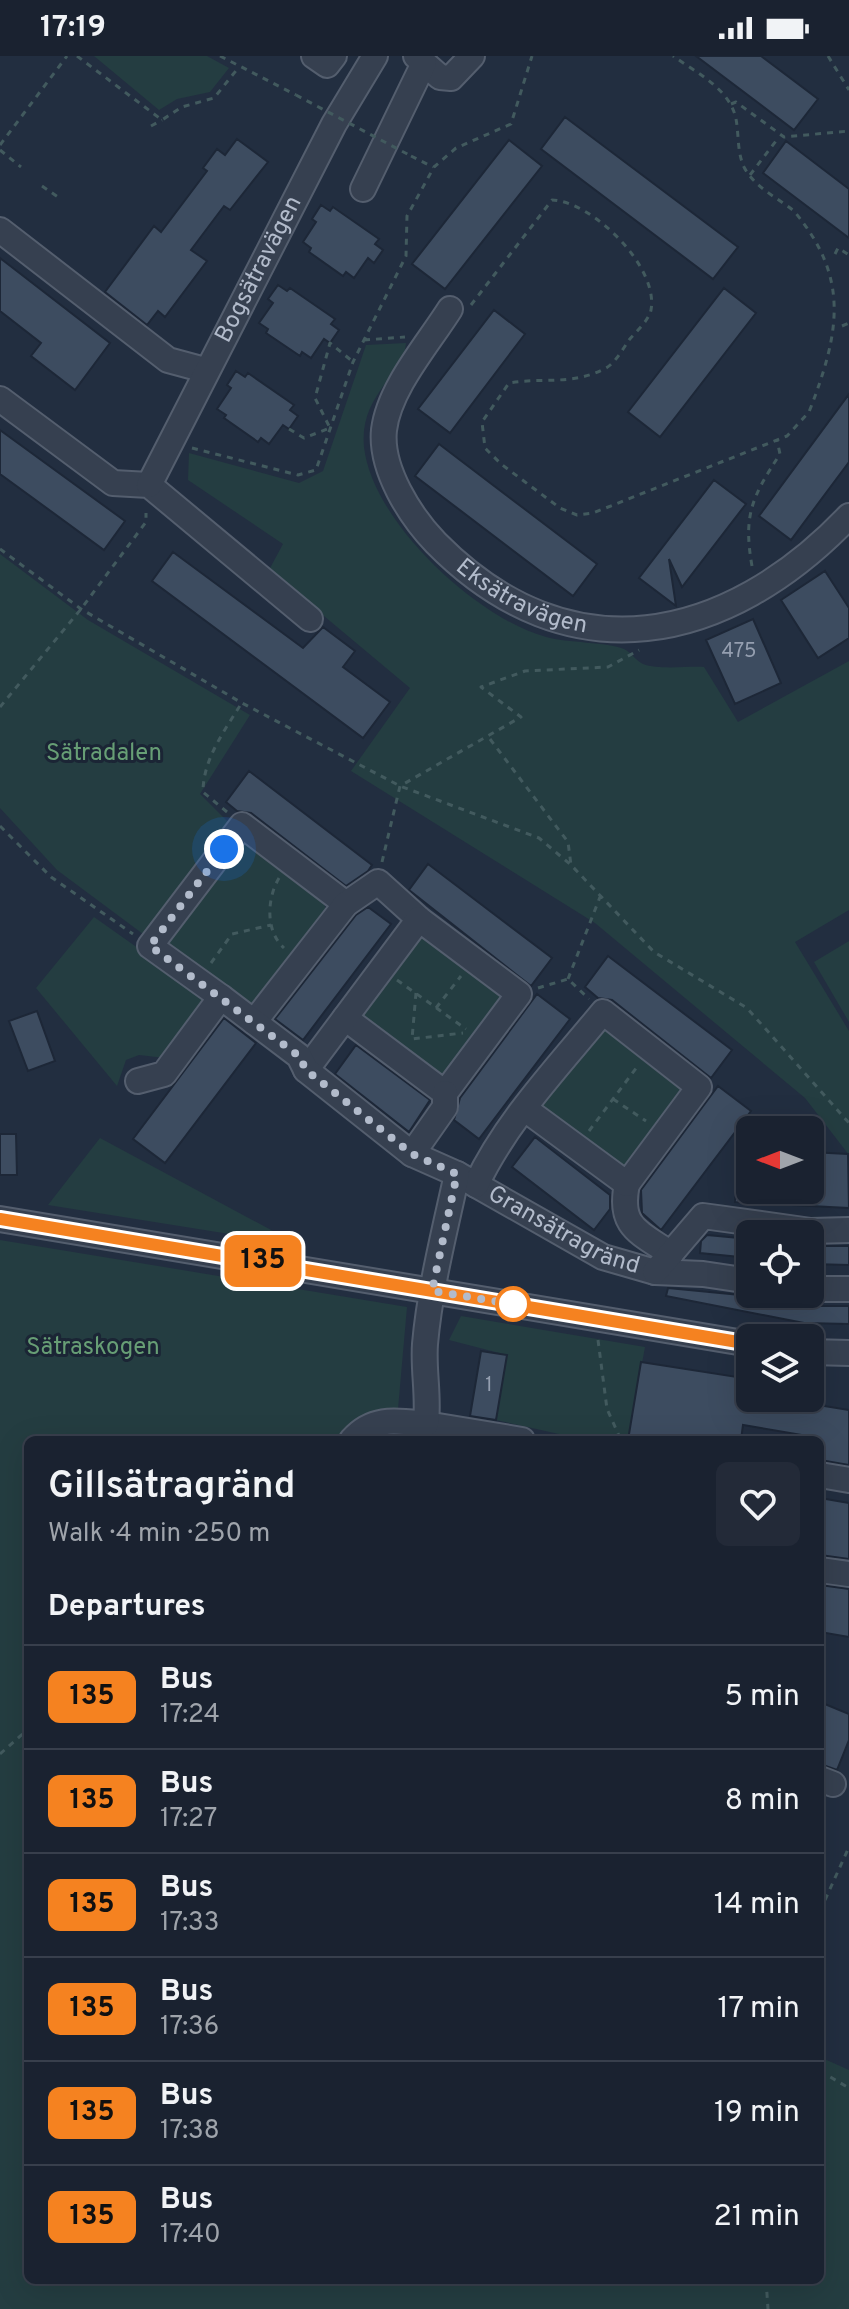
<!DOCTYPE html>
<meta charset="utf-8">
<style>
:root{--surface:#1a2230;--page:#232a38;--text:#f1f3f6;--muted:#9fa4ab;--line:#383f4c}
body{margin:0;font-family:Overpass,sans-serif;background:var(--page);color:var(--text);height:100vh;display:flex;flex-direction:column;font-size:30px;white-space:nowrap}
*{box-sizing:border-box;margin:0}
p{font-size:26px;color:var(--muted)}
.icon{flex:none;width:44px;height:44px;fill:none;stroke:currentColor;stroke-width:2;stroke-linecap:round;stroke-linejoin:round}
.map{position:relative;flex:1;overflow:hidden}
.details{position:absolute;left:24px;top:1380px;width:800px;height:848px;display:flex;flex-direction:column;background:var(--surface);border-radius:12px;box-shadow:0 8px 32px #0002,0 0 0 2px var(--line)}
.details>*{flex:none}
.badge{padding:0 16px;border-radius:12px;font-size:28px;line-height:52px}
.needle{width:52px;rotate:270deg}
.buttons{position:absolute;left:736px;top:1060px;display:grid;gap:16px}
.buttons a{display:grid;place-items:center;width:88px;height:88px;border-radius:12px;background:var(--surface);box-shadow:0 8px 32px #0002,0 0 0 2px var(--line);font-size:40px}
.you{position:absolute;width:40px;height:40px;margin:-20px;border:6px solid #fff;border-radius:50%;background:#1a73e8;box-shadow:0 0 0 12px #1a73e833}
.map>.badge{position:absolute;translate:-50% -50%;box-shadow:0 0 0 4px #fff}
h2{padding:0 24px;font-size:30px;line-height:72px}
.round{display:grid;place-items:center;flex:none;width:84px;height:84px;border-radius:12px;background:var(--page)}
.overview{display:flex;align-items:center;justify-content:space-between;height:136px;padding:0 24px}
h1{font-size:38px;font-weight:600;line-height:60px}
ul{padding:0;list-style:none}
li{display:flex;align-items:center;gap:24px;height:104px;padding:0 24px;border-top:2px solid var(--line)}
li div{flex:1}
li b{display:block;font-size:30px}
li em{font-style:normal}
li .badge{min-width:88px;font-weight:700;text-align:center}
.status{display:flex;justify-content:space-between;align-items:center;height:56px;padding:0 40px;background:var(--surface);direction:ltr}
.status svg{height:22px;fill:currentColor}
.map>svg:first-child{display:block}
.green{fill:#243d41}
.building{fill:#3d4c60;stroke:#1d2737;stroke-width:2}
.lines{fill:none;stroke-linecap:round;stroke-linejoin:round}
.minor-casing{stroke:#545e6e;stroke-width:28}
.path{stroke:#425a5e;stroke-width:3;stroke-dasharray:6 6;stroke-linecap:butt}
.minor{stroke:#364050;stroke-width:24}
.path-bridge{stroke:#425a5e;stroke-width:3;stroke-dasharray:6 6;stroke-linecap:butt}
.line-casing{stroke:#fff;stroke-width:18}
.line{stroke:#f58220;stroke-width:12}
.walk{stroke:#b2bbcb;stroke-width:8;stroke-dasharray:0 14.4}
.stop-dot{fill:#fff;stroke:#f58220;stroke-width:4}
.labels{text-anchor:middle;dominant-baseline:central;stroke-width:6;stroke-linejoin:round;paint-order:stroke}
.number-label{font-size:20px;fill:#959fb0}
.street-label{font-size:24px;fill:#b2bbcb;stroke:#1b2535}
.park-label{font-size:24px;fill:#679e75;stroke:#1b2535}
</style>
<div class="status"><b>17:19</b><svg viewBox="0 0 49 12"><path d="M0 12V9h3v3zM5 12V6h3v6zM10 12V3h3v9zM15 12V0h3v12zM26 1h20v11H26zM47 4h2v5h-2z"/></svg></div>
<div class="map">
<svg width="849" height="2253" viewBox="0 0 849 2253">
<rect width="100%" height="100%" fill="#222e40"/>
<!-- green -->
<path class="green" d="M94 0H207L229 12 210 36 177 43 159 54Z
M406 287C404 320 359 338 364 391 372 465 476 562 546 581 567 587 607 586 624 593 631 596 636 605 643 608 659 614 687 610 704 611L738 666 849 605V854L795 886 849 975V1099L805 1042 595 867 351 715 410 632 269 514 283 488 188 424 189 397 299 427 323 415 366 289Z
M0 498 88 564 250 659 200 738 233 771 147 881 57 814 0 752Z
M248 787 322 839 326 855 257 949 244 950 170 893 169 884 236 788Z
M94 861 203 938V950L165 1002 139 999 126 1004 117 1030 36 932Z
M425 878 500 932 503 945 449 1019 437 1020 363 963 361 954 414 883Z
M849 885V966L814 906Z
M609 971 685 1029 686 1038 630 1112H619L541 1054 538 1047 598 972Z
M100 1082 299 1189 48 1149Z
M0 1184 407 1251 398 1353 355 1363 339 1384H28V2224H820V2001L849 2014V2253H0Z
M461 1260 645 1291 628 1384H586L496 1364 507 1299 449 1284Z"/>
<!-- building -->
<path class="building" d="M696 0H761L818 43 794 74Z
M565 61 738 191 713 223 541 93Z
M237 83 268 106 230 154 224 150 191 194 207 205 165 261 158 255 147 269 105 236 154 170 161 176 207 115 203 112 217 93 225 99Z
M509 84 542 110 445 233 412 208Z
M786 85 849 133V182L763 117Z
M321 149 330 155 333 151 379 183 375 188 383 194 374 207 368 202 354 222 346 216 343 220 309 196 311 192 303 186 316 166 312 163Z
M0 202 110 287 75 334 31 300 41 287 0 255Z
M278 229 287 235 290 232 335 263 331 268 339 274 330 287 324 283 311 302 302 296 300 300 266 277 268 273 259 267 273 247 268 243Z
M724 232 756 257 660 381 628 356Z
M494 254 525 278 450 377 418 353Z
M236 315 245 321 248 317 294 349 290 354 298 360 289 373 283 369 269 388 261 382 258 386 224 362 226 359 217 353 231 332 227 329Z
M849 338V406L791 484 759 460Z
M0 374 125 465 104 494 0 418Z
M439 388 597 508 573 540 415 420Z
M714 424 746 448 682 531 669 503 676 550 639 522Z
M173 496 303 592 323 571 355 595 343 611 390 646 363 682 152 525Z
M825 515 849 552V582L818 602 781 544Z
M753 563 781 627 735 648 706 584Z
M249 715 372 809 368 815 346 830 251 757 237 755 226 746Z
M428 808 552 902 531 930 409 834Z
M368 851 391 868 303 984 275 963 356 859Z
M608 900 732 994 711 1022 612 944 598 942 585 931Z
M537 938 570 963 479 1083 454 1064 460 1042Z
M37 955 55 1005 28 1015 9 965Z
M224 962 256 987 165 1107 133 1083Z
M356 989 430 1044 409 1076 335 1018Z
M718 1030 751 1055 661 1174 642 1157 641 1134Z
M0 1078H16L17 1119H0Z
M535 1081 610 1139V1153L594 1174 512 1111Z
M810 1096 848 1098 849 1152 735 1146 736 1126H750V1134H810Z
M707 1179 750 1183V1202L700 1197 701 1185Z
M810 1190H849V1209L810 1208Z
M668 1232 751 1240 805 1250H849V1268L804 1267 666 1240Z
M481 1295 507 1299 496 1364 470 1360Z
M641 1306 750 1323V1342H775L849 1354V1409L820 1404V1382L743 1369 741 1384H628Z
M820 1442 849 1447V1503L820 1499Z
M820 1529 849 1533V1581L820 1576Z
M820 1646 849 1658V1684L837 1714 820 1708Z"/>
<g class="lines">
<defs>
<g id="minor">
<path d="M314 0 327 9 334 0"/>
<path d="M424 7 440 21 451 22 472 0"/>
<path d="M363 133 424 7 416 0"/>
<path d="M0 174 168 304 205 314"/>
<path id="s1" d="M450 253C428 288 389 332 384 374 380 413 410 460 436 487 569 622 727 588 849 460"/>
<path d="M0 343 113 427 149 429 310 563"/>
<path id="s2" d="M149 429 334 68 375 0"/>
<path d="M221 941 150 890 242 769 346 848"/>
<path d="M254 966 346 848 378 826 419 863 519 938 445 1037 345 962"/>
<path d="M306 1014 419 863"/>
<path id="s3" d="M138 1025 164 1018 221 941 299 1000 306 1014 412 1098 457 1118 603 1201 655 1216 703 1218 750 1225"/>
<path d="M412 1098 445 1051V1037"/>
<path d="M627 1128C618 1171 639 1176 671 1198"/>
<path d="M476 1129C506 1065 558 1011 603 956L699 1031 627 1128 525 1053"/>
<path d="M0 1163 750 1288"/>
<path d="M655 1216 703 1160 811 1175 849 1174"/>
<path d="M810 1233H849"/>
<path d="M810 1296 849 1297"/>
<path d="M426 1368 522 1384"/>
<path d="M352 1384C373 1360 397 1365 426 1368 429 1339 423 1314 425 1288 430 1231 445 1174 457 1118"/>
<path d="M820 1419 849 1424"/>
<path d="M820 1514 849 1518"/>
<path d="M820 1723 833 1728"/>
</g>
</defs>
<!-- minor casing -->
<use href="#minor" class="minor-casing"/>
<!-- path -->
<path class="path" d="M77 0 162 64 182 51 214 42 239 11
M220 0 296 39
M828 0 849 34
M731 48 736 46 784 81 849 75
M151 70 162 64
M0 89 67 0
M0 94 21 111
M411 100 433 111
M750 119 779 81
M42 130 61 143
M835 198 838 192 849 199
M471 249 552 144C591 145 659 210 651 254 649 264 636 276 629 284 623 293 615 307 606 312 573 330 543 321 509 327L482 366 485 392 501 408 560 452 577 459 593 457 787 380 809 356C841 274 849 221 794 155 778 142 754 131 744 111 737 96 739 79 736 63 730 33 697 17 673 0
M842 270 849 267
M364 284 405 281
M289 373 304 382 330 372 315 342 330 287 352 305
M192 392 298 419 316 414 353 306 406 200 407 160 434 111 456 92 511 68 532 0
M0 493 81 553 242 647 400 730 539 782 571 809 654 896 747 952 849 1067
M752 510C743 459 752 441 780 398L777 384
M0 651 81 553 146 466V457
M490 683 568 786 571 809
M227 756 203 736C203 703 225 674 241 648
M0 770 51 821 133 878
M382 806 400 730 521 661 481 631 525 615 608 611 639 594
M279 822C267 842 265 875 284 892
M211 907 232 878 271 869
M568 923 600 841
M397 924 466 973
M538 932 568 923 589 943
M416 937 412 983 463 977
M436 952 461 920
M613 1043 646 1065
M589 1075 637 1011
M598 1284 607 1353 621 1384
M0 1698 28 1673
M820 1855 849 1791
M820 2015 849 2032
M766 2224 768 2253"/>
<!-- minor -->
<use href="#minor" class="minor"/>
<!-- path-bridge -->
<path class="path-bridge" d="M296 39 411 100"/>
</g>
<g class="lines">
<defs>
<path id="line" d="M0 1163 750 1288"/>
</defs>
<!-- line casing -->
<use href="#line" class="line-casing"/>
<!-- line -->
<use href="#line" class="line"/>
<!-- walk -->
<path class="walk" d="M224 793 150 890 299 1000 306 1014 412 1098 457 1118 432 1235 513 1248"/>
</g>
<!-- markers -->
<circle class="stop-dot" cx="513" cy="1248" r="16"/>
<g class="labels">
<!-- number labels -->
<g class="number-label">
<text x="739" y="596">475</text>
<text x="489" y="1330">1</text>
</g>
<!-- street labels -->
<g class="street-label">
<text stroke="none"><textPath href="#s2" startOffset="242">Bogsätravägen</textPath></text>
<text stroke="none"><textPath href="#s1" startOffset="370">Eksätravägen</textPath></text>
<text stroke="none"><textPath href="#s3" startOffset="542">Gransätragränd</textPath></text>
</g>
<!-- park labels -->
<g class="park-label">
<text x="104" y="698">Sätradalen</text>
<text x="93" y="1292">Sätraskogen</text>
</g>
</g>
</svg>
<div class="buttons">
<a><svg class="needle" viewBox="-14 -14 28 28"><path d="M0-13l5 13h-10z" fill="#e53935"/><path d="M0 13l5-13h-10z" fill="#9fa4ab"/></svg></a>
<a><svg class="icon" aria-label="locate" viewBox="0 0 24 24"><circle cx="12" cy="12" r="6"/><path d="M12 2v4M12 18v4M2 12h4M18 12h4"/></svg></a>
<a><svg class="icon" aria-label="layers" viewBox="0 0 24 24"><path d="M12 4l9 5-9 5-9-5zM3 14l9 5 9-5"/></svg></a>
</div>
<div class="you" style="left:224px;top:793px"></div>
<b class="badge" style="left:263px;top:1205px;background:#f58220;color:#111">135</b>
<section class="details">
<div class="overview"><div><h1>Gillsätragränd</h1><p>Walk · 4 min · 250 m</p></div><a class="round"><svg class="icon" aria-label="heart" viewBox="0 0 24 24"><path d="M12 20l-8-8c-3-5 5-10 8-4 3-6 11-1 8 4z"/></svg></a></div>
<h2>Departures</h2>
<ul>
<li><span class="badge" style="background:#f58220;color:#111">135</span><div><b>Bus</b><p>17:24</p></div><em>5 min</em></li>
<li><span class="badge" style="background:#f58220;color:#111">135</span><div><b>Bus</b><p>17:27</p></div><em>8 min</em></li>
<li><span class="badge" style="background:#f58220;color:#111">135</span><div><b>Bus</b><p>17:33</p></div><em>14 min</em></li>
<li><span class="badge" style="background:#f58220;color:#111">135</span><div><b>Bus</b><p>17:36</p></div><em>17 min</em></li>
<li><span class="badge" style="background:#f58220;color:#111">135</span><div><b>Bus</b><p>17:38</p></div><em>19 min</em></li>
<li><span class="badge" style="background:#f58220;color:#111">135</span><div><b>Bus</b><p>17:40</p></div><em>21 min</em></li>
</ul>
</section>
</div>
